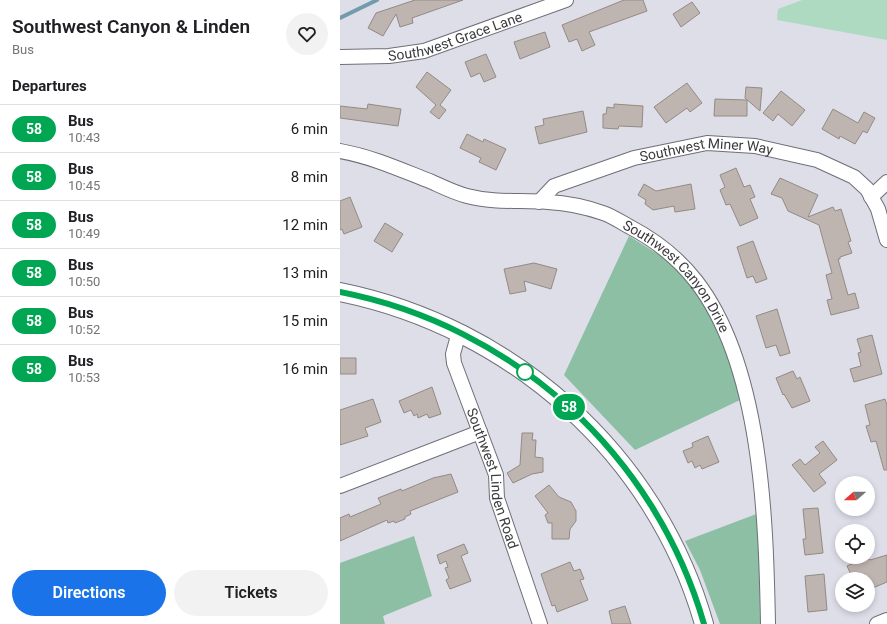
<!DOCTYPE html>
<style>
:root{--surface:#fff;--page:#f2f2f2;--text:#202124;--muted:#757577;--line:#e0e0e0;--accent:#1a73e8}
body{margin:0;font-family:Roboto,sans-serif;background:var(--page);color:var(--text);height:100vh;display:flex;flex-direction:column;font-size:15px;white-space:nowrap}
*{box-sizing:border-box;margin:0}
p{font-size:13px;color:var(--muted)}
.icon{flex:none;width:22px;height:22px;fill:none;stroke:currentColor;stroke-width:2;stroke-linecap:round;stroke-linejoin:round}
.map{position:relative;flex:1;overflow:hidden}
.side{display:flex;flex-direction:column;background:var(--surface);width:340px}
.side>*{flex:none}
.badge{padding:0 8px;border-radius:13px;font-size:14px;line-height:26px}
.needle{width:26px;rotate:249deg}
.controls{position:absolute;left:495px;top:476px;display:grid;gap:8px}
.controls a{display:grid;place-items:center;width:40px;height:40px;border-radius:50%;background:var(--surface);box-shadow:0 2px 6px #0003;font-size:20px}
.map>.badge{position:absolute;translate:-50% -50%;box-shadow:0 0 0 2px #fff}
h2{padding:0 12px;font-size:15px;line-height:36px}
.round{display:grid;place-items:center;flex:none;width:42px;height:42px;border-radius:21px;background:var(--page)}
.headline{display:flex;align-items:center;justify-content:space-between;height:68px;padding:0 12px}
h1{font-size:19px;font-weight:600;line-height:30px}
.action{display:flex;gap:8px;margin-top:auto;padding:8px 12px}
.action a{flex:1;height:46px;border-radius:24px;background:var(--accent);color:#fff;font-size:16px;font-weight:600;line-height:46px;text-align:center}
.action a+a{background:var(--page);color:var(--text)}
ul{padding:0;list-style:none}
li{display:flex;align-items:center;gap:12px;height:48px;padding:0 12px;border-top:1px solid var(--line)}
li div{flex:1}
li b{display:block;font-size:15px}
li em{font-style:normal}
li .badge{min-width:44px;font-weight:700;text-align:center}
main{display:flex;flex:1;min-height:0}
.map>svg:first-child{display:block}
.green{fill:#aedac2}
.forest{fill:#8cbfa4}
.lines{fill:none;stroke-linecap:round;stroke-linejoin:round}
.stream{stroke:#729cab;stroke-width:4}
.building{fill:#bfb5b0;stroke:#938a85}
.minor-casing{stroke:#6e6f77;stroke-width:16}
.major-casing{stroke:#6e6f77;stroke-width:20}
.minor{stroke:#fff;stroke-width:14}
.major{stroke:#fff;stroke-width:18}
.line-casing{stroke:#fff;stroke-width:9}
.line{stroke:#00a651;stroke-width:6}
.stop-dot{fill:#fff;stroke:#00a651;stroke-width:2}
.labels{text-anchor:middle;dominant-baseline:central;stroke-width:3.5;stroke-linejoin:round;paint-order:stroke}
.street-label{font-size:14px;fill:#3b3b3f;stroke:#dddee8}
</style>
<main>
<section class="side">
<div class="headline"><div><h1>Southwest Canyon &amp; Linden</h1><p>Bus</p></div><a class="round"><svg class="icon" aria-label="heart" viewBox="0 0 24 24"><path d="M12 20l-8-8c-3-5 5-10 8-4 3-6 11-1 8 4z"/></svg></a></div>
<h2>Departures</h2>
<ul>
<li><span class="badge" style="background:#00a651;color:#fff">58</span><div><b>Bus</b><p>10:43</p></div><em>6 min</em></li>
<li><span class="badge" style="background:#00a651;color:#fff">58</span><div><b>Bus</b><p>10:45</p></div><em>8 min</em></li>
<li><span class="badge" style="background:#00a651;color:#fff">58</span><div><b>Bus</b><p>10:49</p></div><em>12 min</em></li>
<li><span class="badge" style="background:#00a651;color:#fff">58</span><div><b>Bus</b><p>10:50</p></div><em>13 min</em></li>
<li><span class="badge" style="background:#00a651;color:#fff">58</span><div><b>Bus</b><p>10:52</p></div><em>15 min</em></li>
<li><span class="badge" style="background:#00a651;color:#fff">58</span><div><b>Bus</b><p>10:53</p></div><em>16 min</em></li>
</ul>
<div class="action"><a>Directions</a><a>Tickets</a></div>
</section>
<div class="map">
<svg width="547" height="624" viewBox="0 0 547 624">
<rect width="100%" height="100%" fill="#dddee8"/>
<!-- green -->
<path class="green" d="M462 0H547V40L437 20 438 9Z"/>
<!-- forest -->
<path class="forest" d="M289 236 321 256 352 283 373 319 389 359 400 400 295 450 224 375Z
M419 513 420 624H380L360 570 345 541Z
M74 536 92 596 43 616 45 624H0V563Z"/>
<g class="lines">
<!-- stream -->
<path class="stream" d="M0 18 37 0"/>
</g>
<!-- building -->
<path class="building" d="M75 0H123L72 18 73 23 60 27 56 14 43 36 28 28 36 13Z
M284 0H303L307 11 249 32 255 45 242 51 237 39 229 42 222 25Z
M352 2 360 13 341 27 333 14Z
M205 32 210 47 180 59 174 42Z
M146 54 156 77 144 82 140 73 131 77 125 62Z
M87 72 111 90 100 105 106 110 99 119 90 112 96 105 76 87Z
M347 83 362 103 350 112 347 108 326 123 314 107Z
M406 87 422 88 420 111 405 98Z
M441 91 465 110 452 126 438 114 433 121 423 113Z
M375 99 407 100V116H374Z
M28 104 61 109 58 126 0 118V106L27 109Z
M274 104 303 106 302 127 279 126 278 129 263 128V114H266L267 107 274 108Z
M493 109 518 123 524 112 535 118 527 133 523 131 515 144 500 136 499 139 482 129Z
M243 111 247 132 199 144 195 127 204 125 203 119Z
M127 134 143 142 144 139 166 149 156 170 139 162 141 158 120 148Z
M396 168 404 187 410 185 415 197 410 199 418 218 400 226 390 204 386 205 380 190 385 187 380 175Z
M440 178 478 195 468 217 493 207 495 211 501 209 511 241 508 242 512 253 500 257V259H498L508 295 515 293 519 308 491 315 487 300 492 299 486 275 492 273 479 225 448 211 442 198 431 194Z
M304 184 316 191 351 184 355 209 335 212 334 206 313 210 305 204 306 200 298 195Z
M10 197 22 227 4 234 2 229 0 230V201Z
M45 223 63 234 52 252 34 241Z
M413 241 427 279 416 283 413 276 407 278 397 247Z
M194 263 217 269 211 289 184 281 186 291 170 294 164 269Z
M437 309 450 353 440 356 436 345 426 348 416 316Z
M532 335 542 374 514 382 510 369 521 366 518 353 521 352 517 339Z
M0 358H16V374H0Z
M453 371 457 379 460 377 470 401 452 408 444 394 443 395 436 378Z
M92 387 101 414 89 418 87 414 78 418 77 414 74 416 71 410 64 413 59 401Z
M33 399 41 422 25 428 28 436 0 445V410Z
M545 399 547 405V470H544L536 441 531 442 526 426 530 425 525 405Z
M182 433H193L192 440H196L195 457 203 458V472L192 474 173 483 167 473 180 465Z
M368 436 379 462 362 469 360 465 355 468 352 461 348 463 343 451 353 447 352 443Z
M483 441 497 460 479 474 486 483 474 492 452 465 460 459 465 465 480 453 475 447Z
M111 474 118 492 70 511 71 514 65 517V519L55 523 54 521 48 523 47 520 0 541V518L9 514 10 517 41 504 38 498 61 489 62 491 93 478Z
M209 485 219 497 231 502 236 511V521L230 529 229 539H212V523H208L205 515 208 513 195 496Z
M478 508 483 553 465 555 463 539H466L463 509Z
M124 544 128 553 121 556 131 581 110 589 106 580 109 578 105 568 108 567 106 561 100 564 97 555Z
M547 555V582L528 590V579H513L507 566 527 557 530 560Z
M230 562 234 571 240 569 244 579 240 580 248 600 217 612 215 605 212 606 201 574Z
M484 574 487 610 468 612 465 576Z
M285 606 291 624H272L269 611Z"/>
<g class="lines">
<defs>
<g id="minor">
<path id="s1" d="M0 57 49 56 84 51 226 0"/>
<path id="s2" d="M0 151C33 157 61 170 92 182 103 187 115 193 127 196 154 203 180 200 208 202 227 203 246 207 263 213 272 216 281 222 290 227 315 240 338 258 356 281 422 366 426 520 428 624"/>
<path d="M531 197 547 182"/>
<path id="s3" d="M199 202 214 186 294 158 367 143 415 146 477 160 514 177 527 189 538 209 547 240"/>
<path id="s4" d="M119 332 113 354 114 363 156 475 157 498 200 624"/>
<path d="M0 486 140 432"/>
<path d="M537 624 547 620"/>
</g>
<path id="major" d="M0 292C172 327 316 454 364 624"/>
</defs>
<!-- minor casing -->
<use href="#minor" class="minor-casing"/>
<!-- major casing -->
<use href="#major" class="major-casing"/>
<!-- minor -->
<use href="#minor" class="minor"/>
<!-- major -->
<use href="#major" class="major"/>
</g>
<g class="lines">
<defs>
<path id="line" d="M0 292C174 326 315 454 364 624"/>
</defs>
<!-- line casing -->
<use href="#line" class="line-casing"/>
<!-- line -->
<use href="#line" class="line"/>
</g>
<!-- markers -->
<circle class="stop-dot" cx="185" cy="372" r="8"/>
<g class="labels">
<!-- street labels -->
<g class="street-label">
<text stroke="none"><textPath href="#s1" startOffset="118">Southwest Grace Lane</textPath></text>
<text stroke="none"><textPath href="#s3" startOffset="180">Southwest Miner Way</textPath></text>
<text stroke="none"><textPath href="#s2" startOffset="372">Southwest Canyon Drive</textPath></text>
<text stroke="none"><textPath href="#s4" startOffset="154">Southwest Linden Road</textPath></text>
</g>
</g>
</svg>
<div class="controls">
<a><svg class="needle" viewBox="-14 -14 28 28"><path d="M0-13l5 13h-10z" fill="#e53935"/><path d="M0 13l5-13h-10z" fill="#757577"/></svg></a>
<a><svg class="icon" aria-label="locate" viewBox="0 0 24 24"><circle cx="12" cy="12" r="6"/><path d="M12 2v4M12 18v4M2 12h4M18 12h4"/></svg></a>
<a><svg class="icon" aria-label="layers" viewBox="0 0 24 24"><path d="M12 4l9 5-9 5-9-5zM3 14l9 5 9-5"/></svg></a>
</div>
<b class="badge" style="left:229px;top:407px;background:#00a651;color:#fff">58</b>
</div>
</main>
